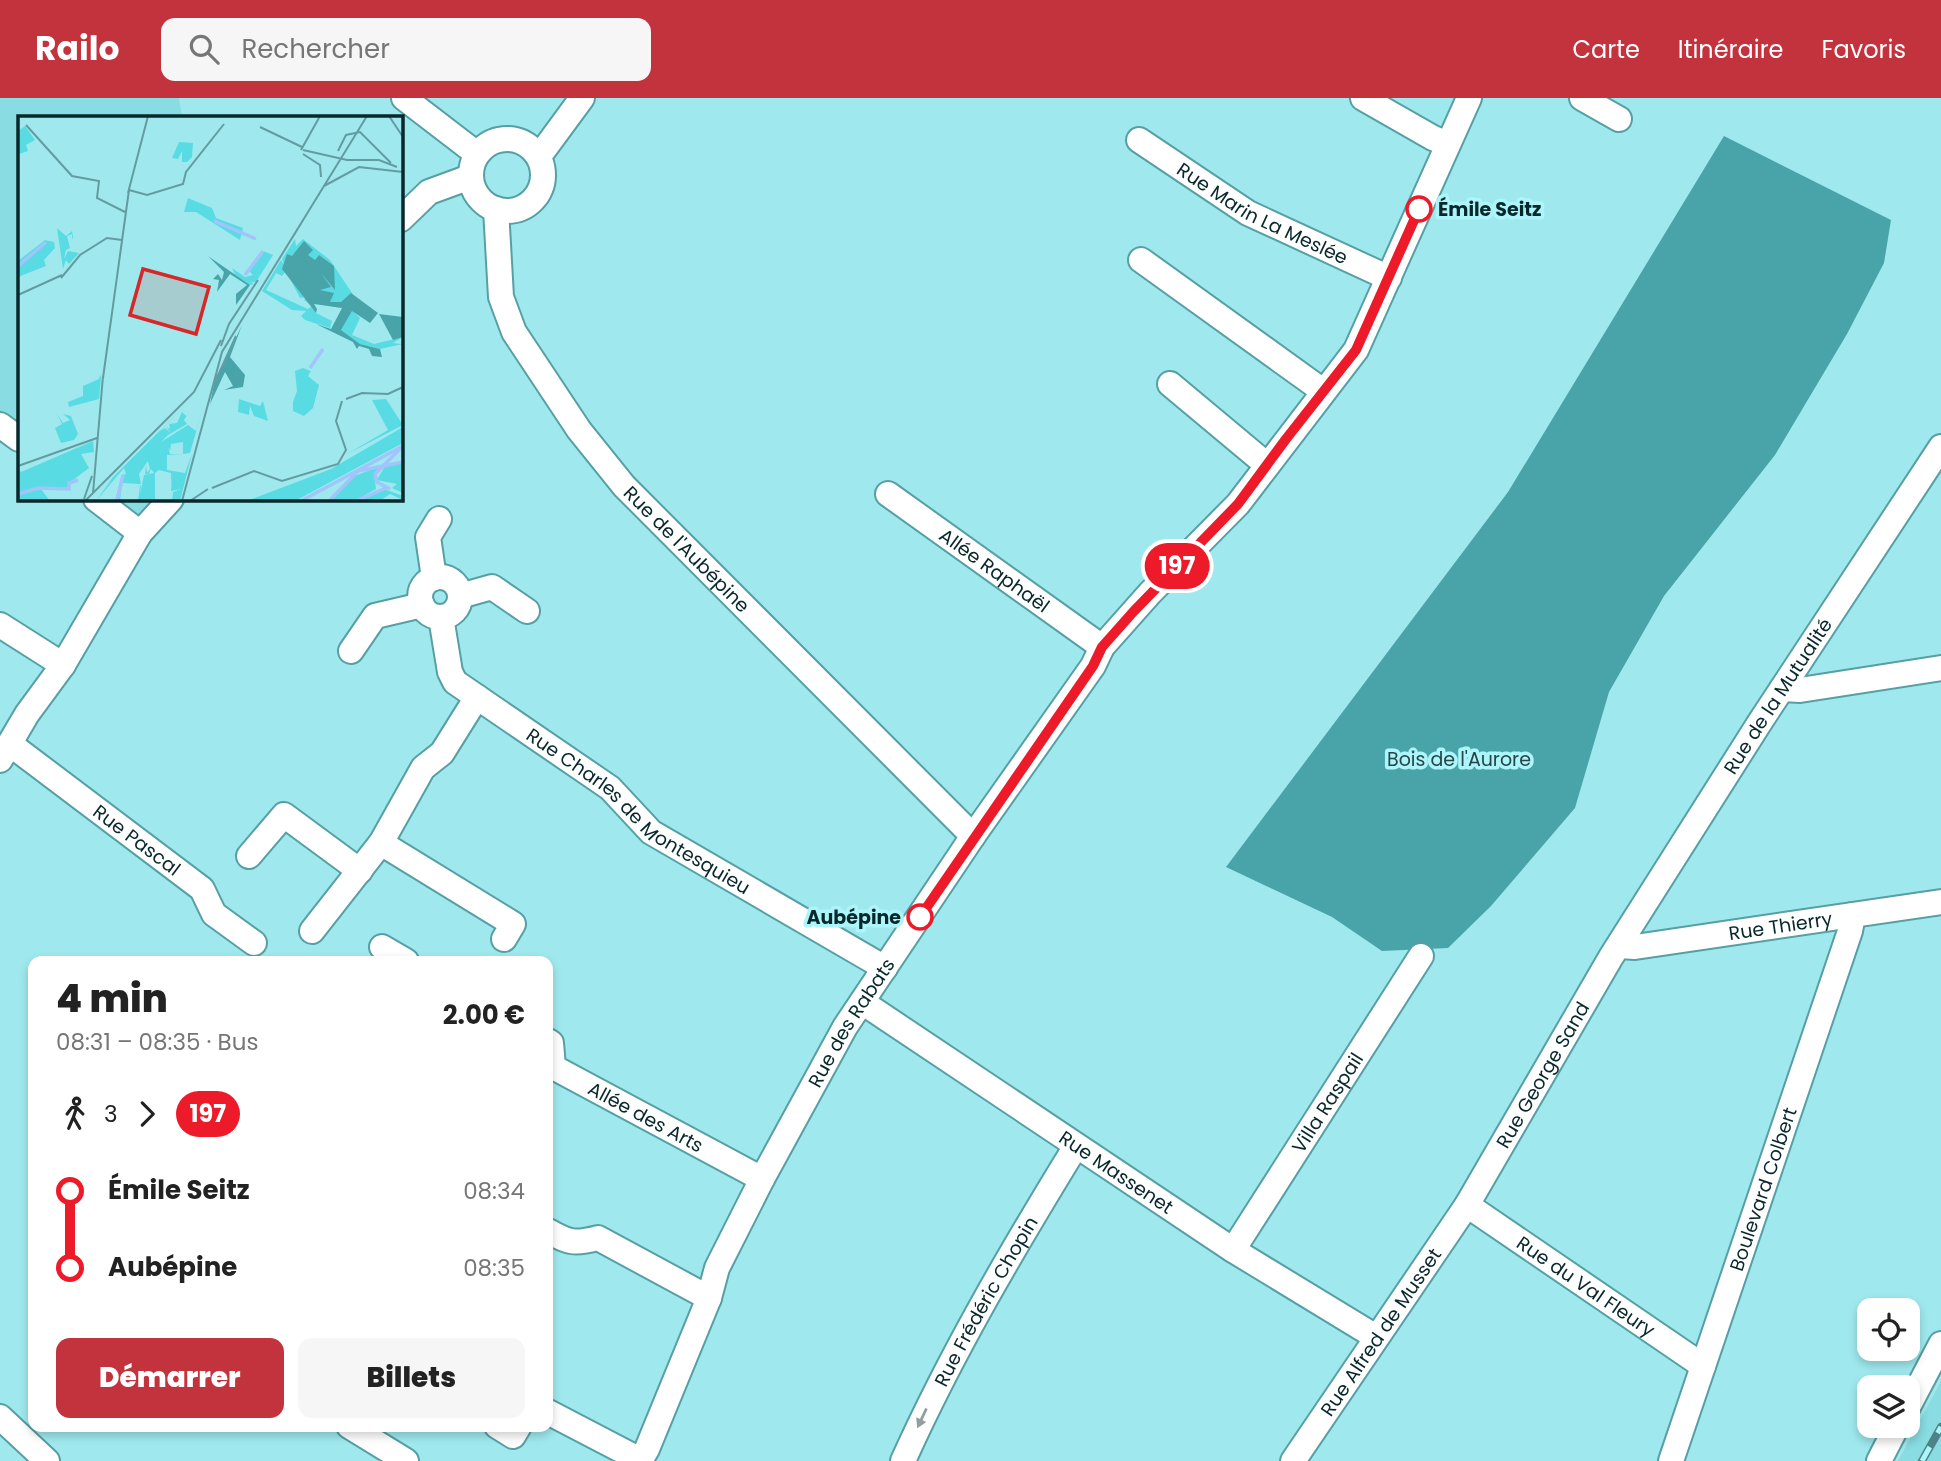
<!DOCTYPE html>
<html lang="fr">
<meta charset="utf-8">
<style>
:root{--surface:#fff;--page:#f6f6f6;--text:#222;--muted:#767676;--accent:#c3333e}
body{margin:0;font-family:Poppins,sans-serif;background:var(--page);color:var(--text);height:100vh;display:flex;flex-direction:column;font-size:26px;white-space:nowrap}
*{box-sizing:border-box;margin:0}
p{font-size:23px;color:var(--muted)}
.icon{flex:none;width:38px;height:38px;fill:none;stroke:currentColor;stroke-width:2;stroke-linecap:round;stroke-linejoin:round}
.map{position:relative;flex:1;overflow:hidden}
.details{position:absolute;left:28px;top:858px;width:525px;height:476px;display:flex;flex-direction:column;background:var(--surface);border-radius:14px;box-shadow:0 4px 10px #0003}
.details>*{flex:none}
.badge{padding:0 14px;border-radius:23px;font-size:24px;line-height:46px}
.tools{position:absolute;left:1857px;top:1200px;display:grid;gap:14px}
.tools a{display:grid;place-items:center;width:63px;height:63px;border-radius:14px;background:var(--surface);box-shadow:0 4px 10px #0003;font-size:35px}
.map>.badge{position:absolute;translate:-50% -50%;box-shadow:0 0 0 4px #fff}
.legs{display:flex;align-items:center;gap:10px;height:77px;padding:0 28px;font-size:23px}
.legs p{margin-inline-start:auto}
.overview{display:flex;align-items:center;justify-content:space-between;height:119px;padding:0 28px}
h1{font-size:38px;font-weight:800;line-height:52px}
.primary-button{display:flex;gap:14px;margin-top:auto;padding:14px 28px}
.primary-button a{flex:1;height:80px;border-radius:14px;background:var(--accent);color:#fff;font-size:28px;font-weight:800;line-height:80px;text-align:center}
.primary-button a+a{background:var(--page);color:var(--text)}
ul{padding:0 28px;list-style:none}
li{display:flex;align-items:center;gap:24px;height:77px;font-size:26px}
li i{display:grid;place-items:center;width:10px;height:100%;margin:0 9px;background:currentColor}
li i::after{content:'';width:18px;height:18px;margin:-9px;border:5px solid;border-radius:50%;background:var(--surface)}
li p{margin-inline-start:auto}
li:first-child i{background:linear-gradient(#0000 50%,currentColor 0)}
li:last-child i{background:linear-gradient(currentColor 50%,#0000 0)}
header{display:flex;align-items:center;gap:42px;box-sizing:border-box;height:98px;padding:0 35px;background:var(--accent);color:#fff}
header strong{font-size:33px}
nav{display:flex;gap:38px;margin-inline-start:auto;font-size:24px}
.search{width:490px;height:63px;background:var(--page);display:flex;align-items:center;gap:18px;box-sizing:border-box;padding:0 24px;border-radius:14px;color:var(--muted);font-size:26px}
.map>svg:first-child{display:block}
.built{fill:#88dce2}
.forest{fill:#49a4aa}
.lines{fill:none;stroke-linecap:round;stroke-linejoin:round}
.minor-casing{stroke:#569fa4;stroke-width:28}
.minor{stroke:#fff;stroke-width:24}
.rail-casing{stroke:#4f8286;stroke-width:8}
.rail{stroke:#acf6fb;stroke-width:5;stroke-dasharray:16;stroke-linecap:butt}
.oneway{fill:#909ea0}
.line-1-casing{stroke:#fff;stroke-width:16}
.line-1{stroke:#ed1b29;stroke-width:10}
.stop-1-dot{fill:#fff;stroke:#ed1b29;stroke-width:3.5}
.labels{text-anchor:middle;dominant-baseline:central;stroke-width:7;stroke-linejoin:round;paint-order:stroke}
.stop-label{font-size:19px;font-weight:bold;fill:#08282b;stroke:#acf6fb;text-anchor:start}
.street-label{font-size:19px;fill:#08282b;stroke:#acf6fb}
.park-label{font-size:19px;fill:#284547;stroke:#acf6fb}
.inset-river{fill:none;stroke:#a3c3fb;stroke-width:3.5}
.inset-road{fill:none;stroke:#639ca0;stroke-width:2}
.view{fill:#d62828;fill-opacity:0.15;stroke:#d62828;stroke-width:3.5}
.inset-edge{fill:none;stroke:#08282b;stroke-width:3.5}
</style>
<header>
<strong>Railo</strong>
<div class="search"><svg class="icon" aria-label="search" viewBox="0 0 24 24"><circle cx="10" cy="10" r="6"/><path d="M15 15l6 6"/></svg>Rechercher</div>
<nav><a>Carte</a><a>Itinéraire</a><a>Favoris</a></nav>
</header>
<div class="map">
<svg width="1941" height="1363" viewBox="0 0 1941 1363">
<rect width="100%" height="100%" fill="#9fe9ee"/>
<!-- built -->
<path class="built" d="M0 0H179L182 19H19V346L0 333Z
M100 401H180L154 437Z
M1941 1283V1363H1898Z"/>
<!-- forest -->
<path class="forest" d="M1724 38 1891 122 1884 165 1847 236 1775 357 1664 498 1609 594 1575 710 1491 808 1448 850 1382 853 1332 819 1226 769 1508 394Z"/>
<g class="lines">
<defs>
<g id="minor">
<path d="M404 0 477 56"/>
<path d="M1363 0 1433 40 1448 46"/>
<path d="M1582 0 1619 21"/>
<circle cx="507" cy="77" r="36"/>
<path id="s1" d="M1139 42 1248 115 1389 180"/>
<path d="M536 55 543 53 582 0"/>
<path id="s2" d="M496 111 501 199 514 234 579 332 624 388 973 738"/>
<path d="M401 121 429 94 470 79"/>
<path d="M1141 162 1323 293"/>
<path d="M1170 286 1267 367"/>
<path d="M0 327 19 341"/>
<path id="s3" d="M888 396 1102 549"/>
<path d="M96 401 140 435"/>
<circle cx="440" cy="499" r="20"/>
<path d="M434 480 428 439 439 421"/>
<path d="M460 498 492 489 527 513"/>
<path id="s4" d="M441 519 450 574 455 584 610 690 651 734 885 870"/>
<path d="M0 527 63 567"/>
<path d="M351 553 375 518 422 507"/>
<path d="M1782 591 1800 592 1941 570"/>
<path id="s5" d="M10 646 202 791 214 816 254 845"/>
<path d="M0 662 27 616 63 567 140 435 171 401"/>
<path d="M381 745 513 826 504 841"/>
<path d="M249 758 284 717 360 773"/>
<path d="M312 833 381 745 423 670 442 655 477 599"/>
<path id="s6" d="M1619 848 1635 849 1941 804"/>
<path d="M382 849 406 863"/>
<path id="s7" d="M862 904 1233 1152 1376 1239"/>
<path id="s8" d="M548 943 551 945 553 969 762 1081"/>
<path id="s9" d="M1467 1107 1703 1268"/>
<path d="M548 1133C569 1145 575 1146 598 1140L709 1200"/>
<path id="s10" d="M1233 1152 1421 858"/>
<path d="M1908 1309 1941 1246"/>
<path d="M548 1314 640 1362"/>
<path d="M0 1319 47 1363"/>
<path d="M349 1328 406 1363"/>
<path d="M497 1328 513 1338 519 1328"/>
<path id="s11" d="M640 1363 647 1351 709 1200 717 1170 762 1081 845 929 973 738 1093 568 1102 549 1150 495 1238 406 1356 252 1469 0"/>
<path id="s12" d="M903 1363C952 1254 1014 1149 1076 1048"/>
<path id="s13" d="M1293 1363 1467 1107 1611 859 1760 624 1941 349"/>
<path id="s14" d="M1671 1363 1850 833 1853 817"/>
<path d="M1879 1363 1897 1328"/>
</g>
</defs>
<!-- minor casing -->
<use href="#minor" class="minor-casing"/>
<!-- minor -->
<use href="#minor" class="minor"/>
<defs>
<path id="rail" d="M1922 1363 1941 1329"/>
</defs>
<!-- rail casing -->
<use href="#rail" class="rail-casing"/>
<!-- rail -->
<use href="#rail" class="rail"/>
</g>
<!-- one-way arrows -->
<defs><path id="oneway-solid" d="M-6-.8H1V-3.2L6.5 0L1 3.2V.8H-6Z" transform="scale(1.75)"/></defs>
<use class="oneway" href="#oneway-solid" transform="translate(922 1320) rotate(115)"/>
<g class="lines">
<defs>
<path id="line-1" d="M920 819 1093 568 1102 549 1134 513 1238 406 1286 341 1356 252 1419 111"/>
</defs>
<!-- line-1 casing -->
<use href="#line-1" class="line-1-casing"/>
<!-- line-1 -->
<use href="#line-1" class="line-1"/>
</g>
<!-- markers -->
<g class="stop-1-dot">
<circle cx="1419" cy="111" r="12"/>
<circle cx="920" cy="819" r="12"/>
</g>
<g class="labels">
<!-- stop labels -->
<g class="stop-label">
<text x="1438" y="111">Émile Seitz</text>
<text x="901" y="819" text-anchor="end">Aubépine</text>
</g>
<!-- street labels -->
<g class="street-label">
<text stroke="none"><textPath href="#s1" startOffset="144">Rue Marin La Meslée</textPath></text>
<text stroke="none"><textPath href="#s2" startOffset="404">Rue de l'Aubépine</textPath></text>
<text stroke="none"><textPath href="#s3" startOffset="131">Allée Raphaël</textPath></text>
<text stroke="none"><textPath href="#s13" startOffset="906">Rue de la Mutualité</textPath></text>
<text stroke="none"><textPath href="#s4" startOffset="292">Rue Charles de Montesquieu</textPath></text>
<text stroke="none"><textPath href="#s5" startOffset="159">Rue Pascal</textPath></text>
<text stroke="none"><textPath href="#s6" startOffset="163">Rue Thierry</textPath></text>
<text stroke="none"><textPath href="#s11" startOffset="488">Rue des Rabats</textPath></text>
<text stroke="none"><textPath href="#s13" startOffset="460">Rue George Sand</textPath></text>
<text stroke="none"><textPath href="#s10" startOffset="175">Villa Raspail</textPath></text>
<text stroke="none"><textPath href="#s8" startOffset="133">Allée des Arts</textPath></text>
<text stroke="none"><textPath href="#s7" startOffset="306">Rue Massenet</textPath></text>
<text stroke="none"><textPath href="#s14" startOffset="287">Boulevard Colbert</textPath></text>
<text stroke="none"><textPath href="#s9" startOffset="144">Rue du Val Fleury</textPath></text>
<text stroke="none"><textPath href="#s12" startOffset="180">Rue Frédéric Chopin</textPath></text>
<text stroke="none"><textPath href="#s13" startOffset="156">Rue Alfred de Musset</textPath></text>
</g>
<!-- park labels -->
<g class="park-label">
<text x="1459" y="661">Bois de l'Aurore</text>
</g>
</g>
<!-- overview -->
<g transform="translate(18 18)">
<rect width="385" height="385" fill="#9fe9ee"/>
<path d="M7 10 17 24 8 29 10 35 1 38 0 15ZM161 26 175 27 174 41 169 46H164V35L160 43 154 42ZM170 82 194 92 198 102 225 112 222 124 178 96H166ZM39 112 48 120 54 115 55 121 54 124V118L49 120 52 132 48 134 46 143 50 135 61 137 51 148 48 144 45 153ZM277 123 278 130 285 123 312 144 336 180 324 192 294 187 298 197 314 205 312 212 287 204 283 200 288 195 274 194 244 175 263 144 266 149 264 143ZM268 155 282 182 289 181 286 184 294 190 290 193 248 174 258 157 264 160ZM27 124 36 126 37 132 26 144 28 150 0 161V145ZM245 135 255 139 238 166H233L236 168 232 169 213 156 217 158 214 152 227 161 235 159 231 155ZM334 194 342 202 334 219 356 228 385 221 375 227 385 228 362 233 342 228 323 214ZM285 252 293 255 290 260 301 269 295 292 286 300 275 295V286L279 275 277 255ZM82 258 83 263 81 283 51 291 50 286 65 280V270L81 263ZM221 283 242 290 245 285 250 305 236 300 232 290 231 299 220 296ZM368 283 385 309 329 338 370 314 354 284ZM173 284 142 315 147 312 153 317 148 311 152 313 151 308 159 307 164 296 168 300 171 296 166 304 169 308 150 319 143 326 170 309 178 315 186 288 172 337 165 338V326L153 328 152 335 150 331 152 338H164L149 339V354L167 357 174 338 162 385H154L155 376 163 373 153 375 155 355 153 370V357L141 354 137 357V385H120L122 370 116 368 123 370 122 379 126 359 136 357 133 353 131 358H127L128 349 129 357 132 353 130 345 121 358 123 368 104 367 102 385H97L104 359 108 358 106 352 78 385 95 361ZM39 298 45 307 52 304 45 298 53 300 60 318 56 324 43 327 37 312 44 308ZM385 311V327L277 385H229L313 353ZM75 325 76 336 63 338 71 352 51 367 52 373H23L32 385H0V352L3 356ZM385 347V377L374 372 379 368 359 364 367 350ZM362 350 356 359 358 373 336 385H313L332 362ZM366 373 385 380V384L372 378 362 385H341Z" fill="#59dbe4" fill-rule="evenodd"/>
<path d="M286 125 295 134 290 139 297 144 301 139 316 150 317 174 303 157 313 171 302 174 316 177 312 186H323L333 177 360 197 352 207 334 195 323 214 342 228 362 233 364 241 354 240 351 233 341 230 339 233 335 226 298 208 313 213 324 192 296 188 299 193 298 197 264 153 269 138 274 140ZM190 140 232 169 218 189V178L229 169 212 158 199 176 201 164 195 163 200 158 204 164 206 156ZM361 198 385 201V221L375 224ZM224 209 212 241 227 259 225 271 206 274 215 270 207 256 192 288 196 268Z" fill="#49a4aa"/>
<path class="inset-river" d="M196 105 238 123M0 150 28 126M227 159 245 135M292 252 305 233M372 373 359 366 357 358 385 330M0 378 20 372 51 373V367L60 364M99 385 105 359M283 385 385 330M311 385 340 355 385 346M338 385 368 372"/>
<path class="inset-road" d="M371 0 385 21M8 9 54 60 81 65 79 82 107 96M242 11 284 31M283 34 302 0M285 34 329 44H361L379 51M320 35 328 19 342 16 373 47M285 38 302 49 303 61M306 70 341 51 385 56M111 74 129 79 165 68 168 56 206 8M110 77 130 0M43 162 62 139 89 122 104 124M0 179 44 159M203 230 211 208 240 164M85 262 111 74M196 268 218 220M328 283 344 277 370 278 385 271M0 350 79 322M194 372 236 355 264 365 320 348 328 334 318 305 324 285M75 377 85 260M66 383 74 360M67 385 176 276 203 224M164 385 204 236 349 0M172 385 190 373"/>
<path class="view" d="M125 153 191 171 178 218 112 199Z"/>
<rect width="385" height="385" class="inset-edge"/>
</g>
</svg>
<div class="tools">
<a><svg class="icon" aria-label="locate" viewBox="0 0 24 24"><circle cx="12" cy="12" r="6"/><path d="M12 2v4M12 18v4M2 12h4M18 12h4"/></svg></a>
<a><svg class="icon" aria-label="layers" viewBox="0 0 24 24"><path d="M12 4l9 5-9 5-9-5zM3 14l9 5 9-5"/></svg></a>
</div>
<b class="badge" style="left:1177px;top:468px;background:#ed1b29;color:#fff">197</b>
<section class="details">
<div class="overview"><div><h1>4 min</h1><p>08:31 – 08:35 · Bus</p></div><b>2.00 €</b></div>
<div class="legs"><svg class="icon" aria-label="walk" viewBox="0 0 24 24"><circle cx="13" cy="4" r="2"/><path d="M13 8l-2 6 4 7M11 14l-3 7M7 12l3-4h3l4 4"/></svg>3<svg class="icon" aria-label="forward" viewBox="0 0 24 24"><path d="M9 5l7 7-7 7"/></svg><b class="badge" style="background:#ed1b29;color:#fff">197</b></div>
<ul>
<li><i style="color:#ed1b29"></i><b>Émile Seitz</b><p>08:34</p></li>
<li><i style="color:#ed1b29"></i><b>Aubépine</b><p>08:35</p></li>
</ul>
<div class="primary-button"><a>Démarrer</a><a>Billets</a></div>
</section>
</div>
